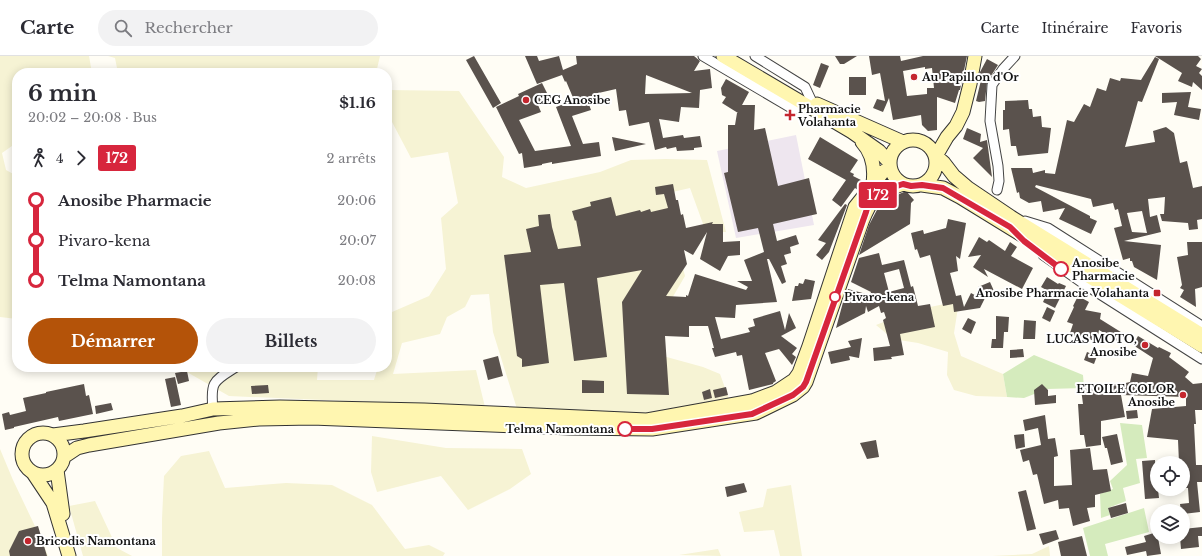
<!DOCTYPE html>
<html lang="fr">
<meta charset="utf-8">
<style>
:root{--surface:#fff;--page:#f2f2f3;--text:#2b2b33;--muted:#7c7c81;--line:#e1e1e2;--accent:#b45309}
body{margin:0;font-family:"Libre Baskerville",serif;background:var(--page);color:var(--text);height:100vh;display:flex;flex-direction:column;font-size:15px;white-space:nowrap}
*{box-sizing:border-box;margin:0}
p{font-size:13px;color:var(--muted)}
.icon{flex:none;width:22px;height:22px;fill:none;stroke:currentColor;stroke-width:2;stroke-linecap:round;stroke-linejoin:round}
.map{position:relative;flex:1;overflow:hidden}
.side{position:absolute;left:12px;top:12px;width:380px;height:304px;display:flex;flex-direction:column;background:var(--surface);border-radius:16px;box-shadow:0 2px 10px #0003}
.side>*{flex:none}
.badge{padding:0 8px;border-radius:3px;font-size:14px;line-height:26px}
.tools{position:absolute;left:1150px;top:400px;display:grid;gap:8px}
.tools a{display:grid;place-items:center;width:40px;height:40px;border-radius:50%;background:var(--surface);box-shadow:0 2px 10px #0003;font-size:20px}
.map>.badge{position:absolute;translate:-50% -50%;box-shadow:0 0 0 2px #fff}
.legs{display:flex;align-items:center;gap:6px;height:44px;padding:0 16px;font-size:13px}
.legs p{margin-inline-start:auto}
.overview{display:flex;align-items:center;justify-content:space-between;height:68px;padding:0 16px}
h1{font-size:22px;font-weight:700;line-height:30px}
.primary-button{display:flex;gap:8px;margin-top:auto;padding:8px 16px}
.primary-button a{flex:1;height:46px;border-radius:24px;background:var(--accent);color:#fff;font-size:16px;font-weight:700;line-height:46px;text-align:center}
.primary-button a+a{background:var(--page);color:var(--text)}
ul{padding:0 16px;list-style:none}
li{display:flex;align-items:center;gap:14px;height:40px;font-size:15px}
li i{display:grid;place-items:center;width:6px;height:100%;margin:0 5px;background:currentColor}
li i::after{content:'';width:10px;height:10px;margin:-5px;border:3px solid;border-radius:50%;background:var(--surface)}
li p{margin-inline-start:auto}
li:first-child i{background:linear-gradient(#0000 50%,currentColor 0)}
li:last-child i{background:linear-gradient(currentColor 50%,#0000 0)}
header{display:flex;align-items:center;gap:24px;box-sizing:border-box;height:56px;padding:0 20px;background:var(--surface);border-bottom:1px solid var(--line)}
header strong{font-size:19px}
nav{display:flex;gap:22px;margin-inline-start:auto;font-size:14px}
.search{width:280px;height:36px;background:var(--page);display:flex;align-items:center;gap:10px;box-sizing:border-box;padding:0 14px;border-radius:22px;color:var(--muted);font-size:15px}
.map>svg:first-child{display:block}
.industrial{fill:#eee6ef}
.farmland{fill:#f6f3d4}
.green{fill:#d5ebbd}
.building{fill:#5a524d;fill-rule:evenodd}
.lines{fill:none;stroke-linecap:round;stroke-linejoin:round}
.street-casing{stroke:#444;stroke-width:11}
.secondary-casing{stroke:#333;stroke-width:15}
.street{stroke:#fff;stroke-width:9}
.secondary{stroke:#fff6b0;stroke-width:13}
.line-1-casing{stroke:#fff;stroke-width:9}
.line-1{stroke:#d7263d;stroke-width:6}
.poi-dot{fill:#c4262e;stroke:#fff;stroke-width:1.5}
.stop-1-dot{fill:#fff;stroke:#d7263d;stroke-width:2}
.labels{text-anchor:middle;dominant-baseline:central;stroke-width:4;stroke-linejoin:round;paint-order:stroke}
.poi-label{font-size:11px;font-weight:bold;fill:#111;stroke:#fff;text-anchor:start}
.stop-label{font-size:11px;font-weight:bold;fill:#111;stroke:#fff;text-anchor:start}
</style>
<header>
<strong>Carte</strong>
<div class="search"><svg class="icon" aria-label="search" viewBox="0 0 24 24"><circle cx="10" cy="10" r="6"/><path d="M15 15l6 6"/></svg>Rechercher</div>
<nav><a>Carte</a><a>Itinéraire</a><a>Favoris</a></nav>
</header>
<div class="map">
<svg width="1202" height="500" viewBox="0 0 1202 500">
<rect width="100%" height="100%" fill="#fffdf5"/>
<!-- industrial -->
<path class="industrial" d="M796 79 814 169 736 182 717 95Z"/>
<!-- farmland -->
<path class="farmland" d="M0 0H89L92 17H17V91L12 90 2 97 6 114 17 120V263L0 261Z
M108 0H380L376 17H118L115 2Z
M387 34 459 35 504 101 502 121 526 132 600 116 631 104 666 103 707 104 726 176H706L690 132 668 137 677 188 685 220 657 268 663 300 703 311 720 318 729 343 655 361 518 356 493 276 489 238 471 239 465 251 447 261 440 278 402 287 393 318 476 314 485 351 229 340 178 311H318L317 324H374L378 311H387V275L392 256 429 240 446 213 441 162 458 147 448 96 411 102 392 66 387 63Z
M959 245 954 277 961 300 1003 318 1007 341 976 340 954 334 947 319 948 296 918 287 893 283 876 269 911 255Z
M372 380 446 392 522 393 531 418 510 433 468 454 441 420 377 436 371 416Z
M0 393 13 424 43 487 48 500H0Z
M209 395 225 432 286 427 332 429 372 449 405 493 429 489 445 497 443 500H162V463L164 420 181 400Z
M791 429 802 500H780L774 474 744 476 739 456 763 451 767 433Z
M95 445 117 492 132 500H83L69 450Z
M1049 490 1050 500H992L1032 498Z
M718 493 721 500 679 499Z"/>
<!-- green -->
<path class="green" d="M1034 299 1083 319 1084 332 1047 333 1024 342 1007 341 1003 318Z
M1120 367 1142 369 1147 402 1136 403 1140 427 1123 432 1126 445 1108 452 1110 459 1101 462 1100 438 1113 433 1110 425 1127 409Z
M1144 452 1149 476 1105 488 1108 500H1090L1083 472Z"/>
<!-- building -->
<path class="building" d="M474 0 501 47 493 52 466 4Z
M525 0H537L539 5 559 0 563 14 577 8 576 0H694L700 5 694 15 710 13 712 32 700 34 699 52 681 51 679 66 659 63 663 82 683 79 684 82 700 80 702 91 694 92V94L677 95 676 91 667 93 666 91 655 94 649 66 629 70 626 54 619 55 616 33 594 38 595 41 587 43 591 54 572 60 583 88 599 86 601 100 552 108V106L542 108V109L524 112 522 97 519 98 496 51 519 40 518 38 542 27 550 43 538 49 541 56 519 64 535 95 571 90 556 51 574 44 566 25 565 26 562 19 537 28ZM646 19 692 37 645 38Z
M835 0H857L844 8H840Z
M869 0H900L901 5 923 0H967L960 34H959L955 47 937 41V74L928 75 922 69 921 59 893 64 889 42 883 56 873 52 877 43 885 45 880 17 872 19ZM925 11V13L932 12 934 32H927V38L907 40 903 15Z
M1155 0H1198L1201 3 1196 10 1202 13 1199 17 1202 20V34L1193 26 1192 31 1178 25 1182 17Z
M1155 1 1159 3 1142 46 1138 45 1125 91 1155 86 1153 75 1166 71 1174 77 1180 107 1187 105 1193 132 1202 130V163L1197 164 1198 173 1189 174 1188 167 1162 165 1160 158H1164L1165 141 1148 143 1150 161 1157 159 1161 176 1124 185 1161 189 1157 224 1134 211 1132 205H1130V202L1123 204 1114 172 1122 170 1118 153 1115 154 1113 147 1093 151 1091 143 1036 129 1035 131 1090 160V162L1097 165 1091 178 1059 163 1065 152 1043 156 1041 145 1029 147 1020 142 1019 136 1017 137 1011 112H1032L1033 117 1045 114V117L1055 118 1067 64 1074 66 1084 48 1090 51 1097 32 1106 35 1110 22 1120 25 1121 22 1141 24ZM1142 155 1147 177 1132 176 1127 157Z
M987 3 998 9 987 26 985 45 979 46 976 45 982 20 980 19V16Z
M821 7 829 10 820 32 813 29Z
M849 21H866V39H849Z
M726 23 749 36 742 49H755L754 74 765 72 778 130 809 122 817 158 773 168 777 185 796 179 799 188 790 191 791 197 784 199 787 208 781 210 786 226 782 228 769 203H767L777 246 736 249 735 262 715 261 721 283 750 276 748 272 755 270 753 263 780 255 785 274 789 257 796 272 781 280 797 292 792 298 796 301 792 309 779 293 765 297 776 325 773 327V328L749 334 742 299 737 300 736 296 715 301 712 292H714L708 270H689V281L665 280 669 339 627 338 622 246 642 214 597 222 607 301 574 305 564 227 540 229 549 307 522 311V303L517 300 504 199 531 196 526 173 539 170 538 159 550 158 552 171 558 193 581 190 576 164 575 165 572 155 591 150 590 146 611 141 616 160 640 154 641 156 650 153 651 156 668 152 664 138 656 139 655 131 673 128 676 144H678L681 159 683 158 686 172 713 166 712 168H723V186L740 185V199L728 200 720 215 700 203 707 176 693 199 684 194 687 208 666 240 686 241V239L688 240 695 218 746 234 748 231 737 225H752L744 204 764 196 758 172 738 176 724 117 728 116V69H735L737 57H738L722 47 726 41 722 39 721 32Z
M1191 36 1188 51 1201 53 1199 64 1174 59 1177 46 1162 47V37Z
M1028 44 1029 53H1032L1033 61 1041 60 1042 71 1051 72 1048 97 1018 100 1016 90H1011L1009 73 1003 74V54H1005V45Z
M967 72 981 78 980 86 987 84 992 121 973 102 983 92 963 83Z
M612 81 646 88 615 95Z
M820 81 858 104 850 116 854 118 853 120 865 126 858 134 855 132 841 151 832 144 846 124 808 103Z
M906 135 914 144 911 147 910 168 859 199 869 169 879 150 886 144Z
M845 148 847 149 829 196 822 204 816 199 826 187 818 184Z
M948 163 966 167 960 203 956 200 958 215 950 217 956 240 961 239 964 251 971 237 982 243 978 231 990 226 994 235 987 238 980 252 954 256 953 248 943 250 930 199 920 202 917 193 915 194 911 177 923 174 924 178 946 172Z
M979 181 987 186 989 184 1005 195 1010 186 1017 191 1011 200 1033 212 1022 233 984 213 988 221 973 211 981 199 968 201Z
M1187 186H1202V231L1195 233 1196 251 1180 241 1184 234 1180 232 1182 229 1177 201 1188 199Z
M879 197 882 209 904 204 911 231 913 230 918 250 930 248 935 271 900 278 904 299 891 301 892 303 874 305 873 292 890 290 883 264 886 262 884 256 881 257 879 250 868 256 866 250 865 257 836 272 845 239H847L848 233 870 239 871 236 851 226 859 202ZM899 213 904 232 889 236 884 217Z
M1047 221 1058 228 1059 227 1066 230 1055 252 1043 246 1048 235 1041 231Z
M805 223 815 225 811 243 792 245 795 230H798L799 227 803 228Z
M1078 240 1089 246 1085 254 1101 257 1100 263 1124 278 1119 286 1099 274 1097 285 1069 280 1073 268 1067 266 1074 251 1073 250Z
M1047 251 1055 255 1050 266 1042 262Z
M996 260 1009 261 1008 276H1004L1003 292H991L992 283H996Z
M968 262 976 266 971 278 962 273Z
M1024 264 1036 265 1035 283H1023Z
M1138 280 1158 292 1159 291 1171 297 1169 301 1189 316 1185 321 1193 328 1202 327V354H1195L1196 368H1194L1196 409H1202V426H1197L1200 456 1183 458V455H1181L1180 448 1189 447 1188 432H1183V407H1179L1178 384 1147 381 1152 353 1186 350V341L1121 339 1125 361 1101 365V389L1086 391 1084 379H1080L1078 348H1083L1081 333 1101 331V329L1117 328V329L1130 326 1132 317 1148 320 1153 302 1133 289Z
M862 282 859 302 849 300 850 304 831 308 828 296 851 291 848 285Z
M1023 293 1024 301 1010 302V294Z
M1087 296 1097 300 1094 308 1084 304Z
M498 300 503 320 488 324 483 304Z
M187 315 189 325 178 328 175 317Z
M175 321 181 349 171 351 165 323Z
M582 324 604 325V337H582Z
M84 328 86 340 89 339 93 358 59 365 58 361 14 371V372L5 374 2 358 9 356 10 359 26 355 23 342 46 337V336Z
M1042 328 1048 334V340L1056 339V347L1035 349 1034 334Z
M268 329 269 337 252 338 251 330Z
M726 331 728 339 715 342 713 334Z
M710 333 712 342 704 344 702 336Z
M111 347 113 354 96 358 95 350Z
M1137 354 1138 362 1127 363 1126 355Z
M1045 359 1048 383 1055 382 1058 400 1054 401V430L1072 429 1070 394 1090 392 1093 414 1107 413 1111 435 1095 439V451L1087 452 1090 465 1073 470 1069 452 1059 453 1058 444 1044 448 1037 418 1033 419 1029 404 1023 406 1020 394 1041 389 1038 372 1025 375 1023 364Z
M1024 378 1025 391 1016 393 1014 379Z
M1117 378 1123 406 1111 409 1107 392H1105L1102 381Z
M876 384 879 401 867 403 860 387Z
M1155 404 1157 433H1158L1159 442 1145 443 1142 405Z
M744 427 747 436 727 441 725 431Z
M1026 434 1036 473 1027 475 1018 436Z
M1126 447 1128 457 1111 462 1108 452Z
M38 470 47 500H10L9 495 19 475Z
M1202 471V480H1198L1199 491 1181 493 1180 481H1183V473Z
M1056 474 1059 483 1043 489 1039 478Z
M1157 476 1161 498 1147 500 1146 495 1127 499 1125 491 1146 486 1144 480Z
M1082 480 1087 500H1061L1058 486Z"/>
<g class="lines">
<defs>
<path id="street" d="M703 0 793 53 808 51
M755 0 805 31 812 46
M997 134 999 125 998 110 990 65 992 29 1003 13 1015 0
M1025 165 1048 172 1202 270
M1043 199 1084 228 1202 303
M213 353C210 325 214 325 236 311"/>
<path id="secondary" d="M723 0 852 76 879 95 890 107
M817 48 903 86
M890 107a23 23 0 1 1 46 0a23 23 0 1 1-46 0Z
M862 86C873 98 875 112 873 127
M936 100 944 107 954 120 968 132 1011 161 1202 279
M936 100 947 81 956 70 963 56 970 28 975 0
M922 129 943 132 960 141 1202 290
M22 398a21 21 0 1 1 42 0a21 21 0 1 1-42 0Z
M53 379 84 375 182 360 213 353 280 351 424 354 647 364 752 345 776 336 794 324 799 317 809 290 855 151 883 116 890 111
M65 400 77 392 89 389 219 367 259 363 312 362 570 372 652 373 756 357 793 339 803 331 806 326 862 166C872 140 877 137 903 128
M57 414 63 458
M33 417 53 447 69 500"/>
</defs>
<!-- street casing -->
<use href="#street" class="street-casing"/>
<!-- secondary casing -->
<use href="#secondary" class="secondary-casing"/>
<!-- street -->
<use href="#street" class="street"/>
<!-- secondary -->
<use href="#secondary" class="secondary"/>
</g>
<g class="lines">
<defs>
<path id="line-1" d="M625 373H652L752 358 793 339 803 331 806 326 866 156 868 149 878 139 885 134 903 128 911 130 922 129 943 132 1010 171 1024 185 1061 213"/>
</defs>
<!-- line-1 casing -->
<use href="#line-1" class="line-1-casing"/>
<!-- line-1 -->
<use href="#line-1" class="line-1"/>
</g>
<!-- markers -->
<g class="poi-dot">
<circle cx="914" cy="21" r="4"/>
<circle cx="526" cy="44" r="4"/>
<path d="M788 53h4v4h4v4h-4v4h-4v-4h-4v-4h4z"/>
<rect x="1153" y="233" width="8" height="8" rx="2"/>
<circle cx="1145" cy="289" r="4"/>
<circle cx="1183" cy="339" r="4"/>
<circle cx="28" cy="485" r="4"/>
</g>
<g class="stop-1-dot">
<circle cx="1061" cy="213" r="7"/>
<circle cx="835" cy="241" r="5"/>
<circle cx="625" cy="373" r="7"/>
</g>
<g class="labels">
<!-- poi labels -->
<g class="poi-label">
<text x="922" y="21">Au Papillon d'Or</text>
<text x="534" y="44">CEG Anosibe</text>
<text x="798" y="53">Pharmacie<tspan x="798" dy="13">Volahanta</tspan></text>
<text x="1149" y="237" text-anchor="end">Anosibe Pharmacie Volahanta</text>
<text x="1137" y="283" text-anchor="end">LUCAS MOTO,<tspan x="1137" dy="13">Anosibe</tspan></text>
<text x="1175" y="333" text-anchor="end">ETOILE COLOR<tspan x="1175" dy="13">Anosibe</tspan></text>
<text x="36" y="485">Bricodis Namontana</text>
</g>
<!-- stop labels -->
<g class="stop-label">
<text x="1072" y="207">Anosibe<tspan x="1072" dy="13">Pharmacie</tspan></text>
<text x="844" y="241">Pivaro-kena</text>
<text x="614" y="373" text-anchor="end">Telma Namontana</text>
</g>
</g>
</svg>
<div class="tools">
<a><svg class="icon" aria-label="locate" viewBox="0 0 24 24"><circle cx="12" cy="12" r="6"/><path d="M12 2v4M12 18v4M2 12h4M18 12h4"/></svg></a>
<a><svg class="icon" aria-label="layers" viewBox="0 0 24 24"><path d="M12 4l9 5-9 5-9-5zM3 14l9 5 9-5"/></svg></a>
</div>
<b class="badge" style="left:878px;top:139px;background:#d7263d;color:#fff">172</b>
<section class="side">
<div class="overview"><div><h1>6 min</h1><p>20:02 – 20:08 · Bus</p></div><b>$1.16</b></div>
<div class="legs"><svg class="icon" aria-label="walk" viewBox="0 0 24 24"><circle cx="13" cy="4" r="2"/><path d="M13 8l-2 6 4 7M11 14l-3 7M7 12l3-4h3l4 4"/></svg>4<svg class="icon" aria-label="forward" viewBox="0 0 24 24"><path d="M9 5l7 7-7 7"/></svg><b class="badge" style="background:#d7263d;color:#fff">172</b><p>2 arrêts</p></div>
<ul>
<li><i style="color:#d7263d"></i><b>Anosibe Pharmacie</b><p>20:06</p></li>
<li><i style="color:#d7263d"></i><span>Pivaro-kena</span><p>20:07</p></li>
<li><i style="color:#d7263d"></i><b>Telma Namontana</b><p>20:08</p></li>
</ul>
<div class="primary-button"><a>Démarrer</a><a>Billets</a></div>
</section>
</div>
